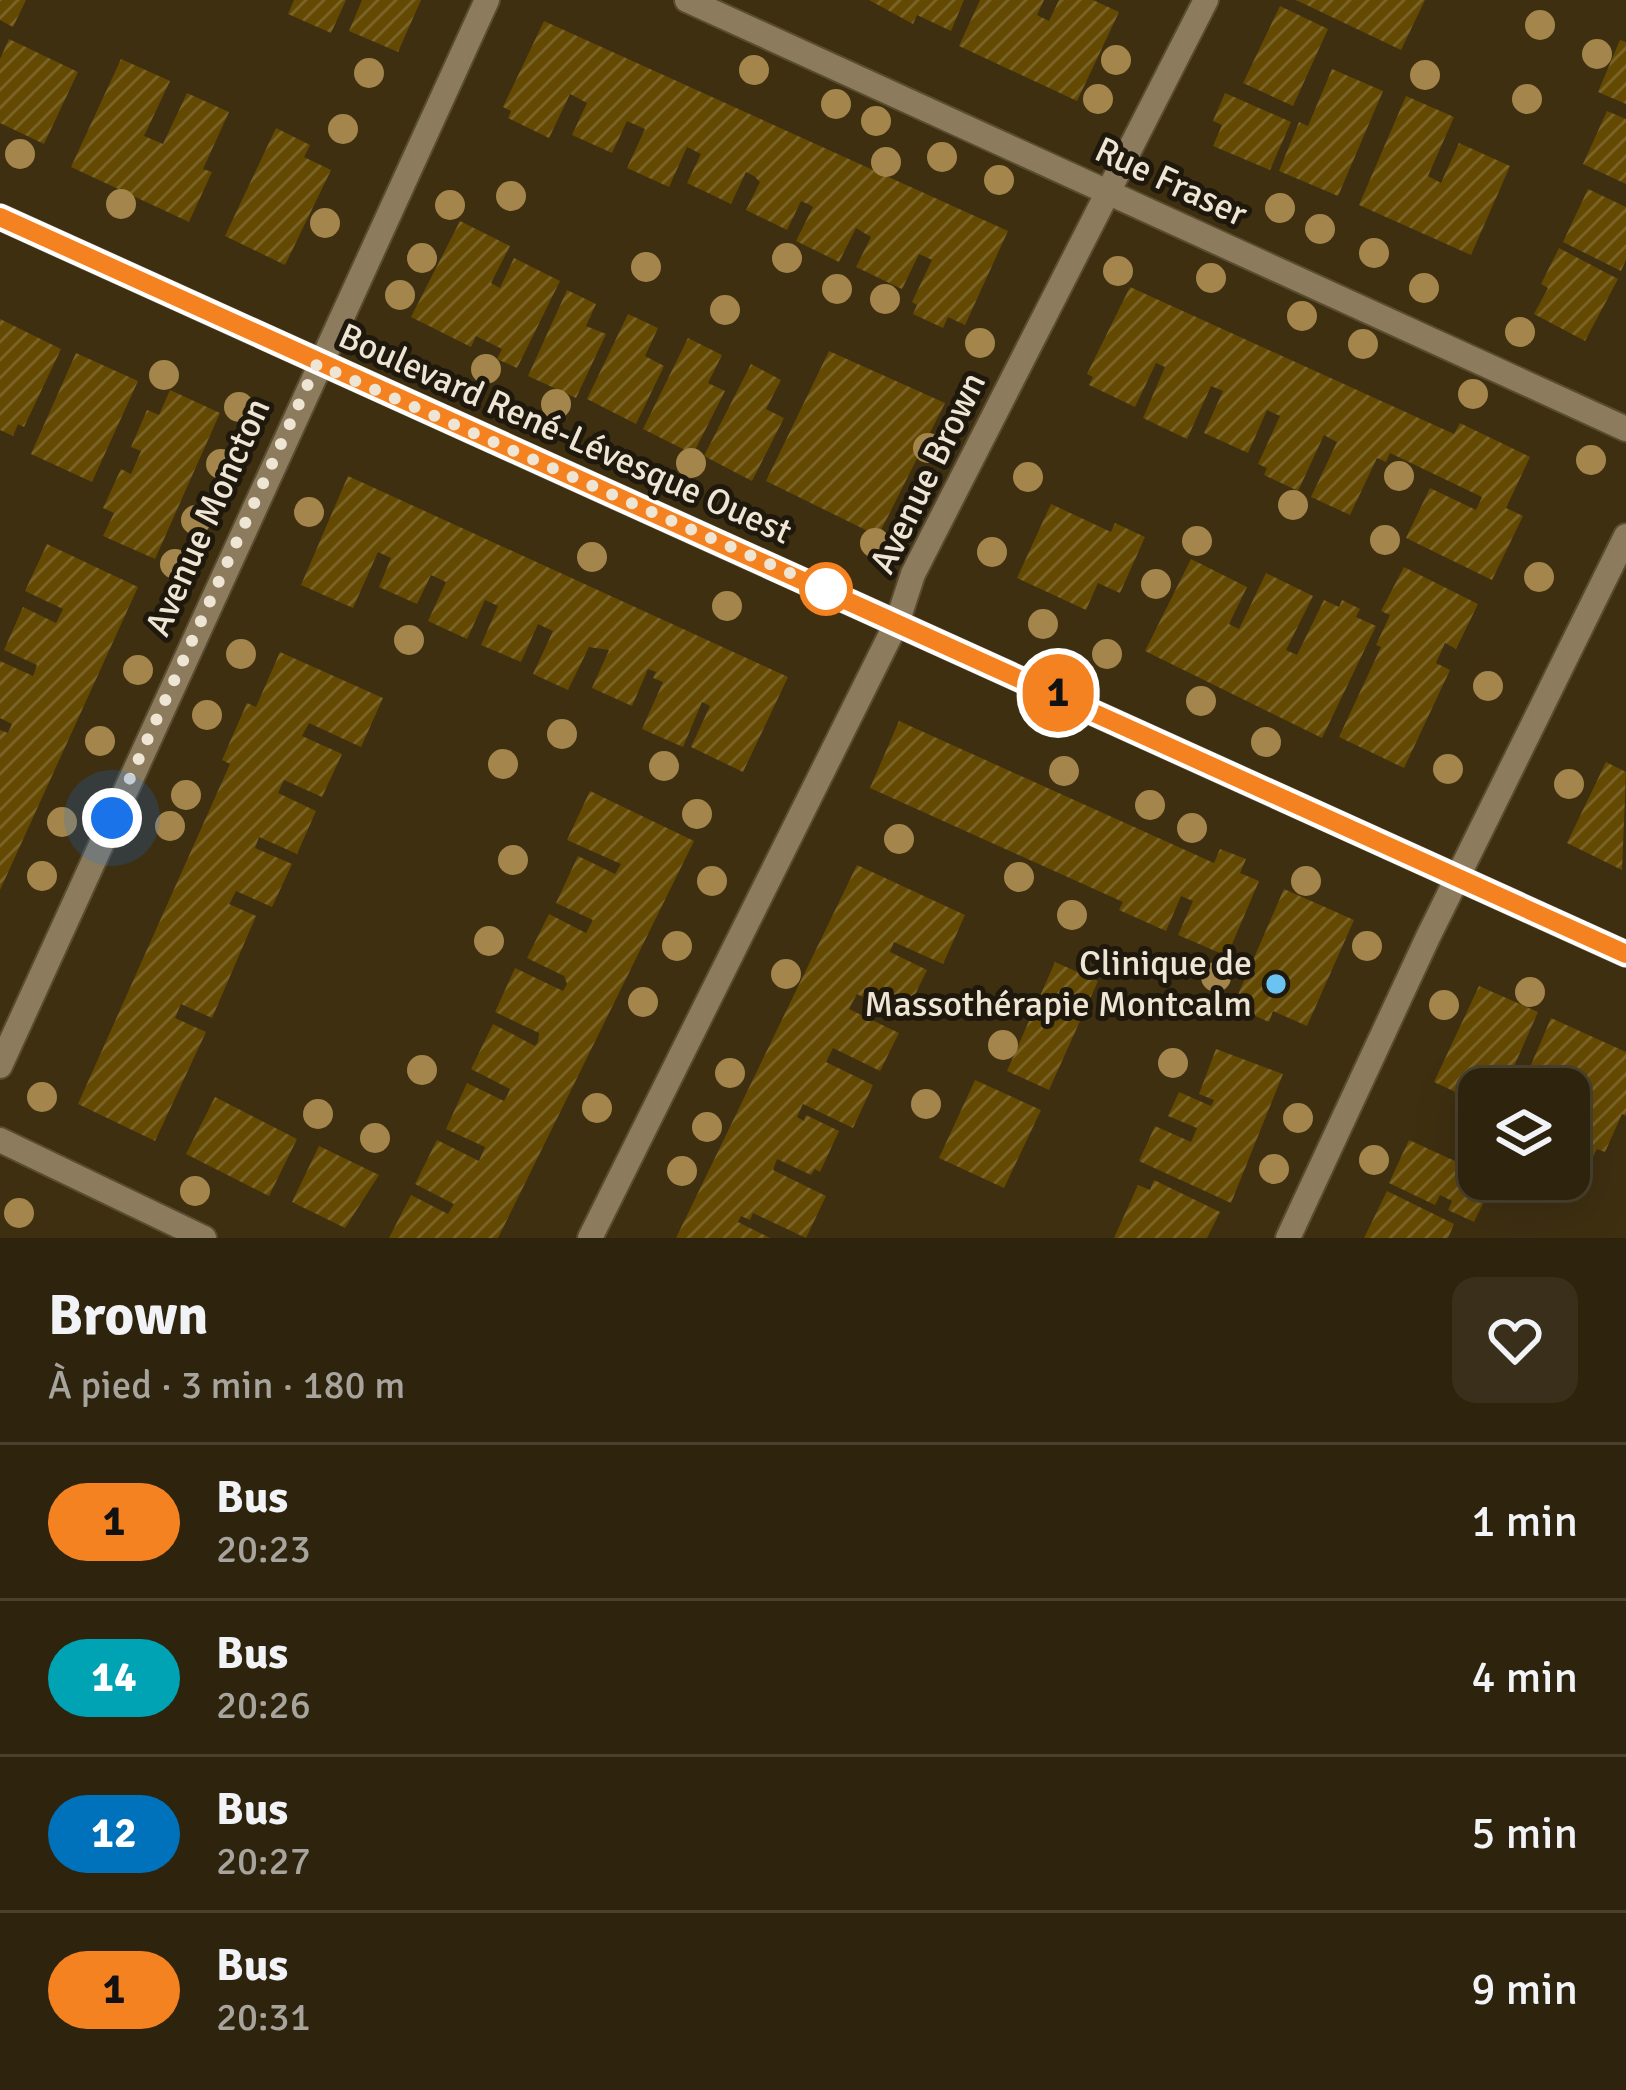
<!DOCTYPE html>
<html lang="fr">
<meta charset="utf-8">
<style>
:root{--surface:#2e230d;--page:#3a2f1b;--text:#f1f3f6;--muted:#a7a49d;--line:#49402e}
body{margin:0;font-family:Signika,sans-serif;background:var(--page);color:var(--text);height:100vh;display:flex;flex-direction:column;font-size:45px;white-space:nowrap}
*{box-sizing:border-box;margin:0}
p{font-size:39px;color:var(--muted)}
.icon{flex:none;width:66px;height:66px;fill:none;stroke:currentColor;stroke-width:2;stroke-linecap:round;stroke-linejoin:round}
.map{position:relative;height:1238px;overflow:hidden}
.sheet{display:flex;flex-direction:column;background:var(--surface);flex:1}
.sheet>*{flex:none}
.badge{padding:0 24px;border-radius:39px;font-size:42px;line-height:78px}
.buttons{position:absolute;left:1458px;top:1068px;display:grid;gap:24px}
.buttons a{display:grid;place-items:center;width:132px;height:132px;border-radius:24px;background:var(--surface);box-shadow:0 12px 48px #0002,0 0 0 3px var(--line);font-size:60px}
.you{position:absolute;width:60px;height:60px;margin:-30px;border:9px solid #fff;border-radius:50%;background:#1a73e8;box-shadow:0 0 0 18px #1a73e833}
.map>.badge{position:absolute;translate:-50% -50%;box-shadow:0 0 0 6px #fff}
.round{display:grid;place-items:center;flex:none;width:126px;height:126px;border-radius:24px;background:var(--page)}
.head{display:flex;align-items:center;justify-content:space-between;height:204px;padding:0 48px}
h1{font-size:57px;font-weight:800;line-height:90px}
ul{padding:0;list-style:none}
li{display:flex;align-items:center;gap:36px;height:156px;padding:0 48px;border-top:3px solid var(--line)}
li div{flex:1}
li b{display:block;font-size:45px}
li em{font-style:normal}
li .badge{min-width:132px;font-weight:700;text-align:center}
.map>svg:first-child{display:block}
.building{fill:url(#building-hatch)}
.lines{fill:none;stroke-linecap:round;stroke-linejoin:round}
.street-casing{stroke:#5a4c30;stroke-width:28}
.secondary-casing{stroke:#5a4c30;stroke-width:28}
.street{stroke:#8c7c5d;stroke-width:24}
.secondary{stroke:#bfa574;stroke-width:24}
.tree{fill:#a4864c}
.line-casing{stroke:#fff;stroke-width:27}
.line{stroke:#f58220;stroke-width:18}
.walk{stroke:#efe5d4;stroke-width:12;stroke-dasharray:0 21.6}
.stop-dot{fill:#fff;stroke:#f58220;stroke-width:6}
.poi-dot{fill:#6ac3f1;stroke:#1f180c;stroke-width:4.5}
.labels{text-anchor:middle;dominant-baseline:central;stroke-width:10;stroke-linejoin:round;paint-order:stroke}
.street-label{font-size:36px;fill:#efe5d4;stroke:#1f180c}
.poi-label{font-size:36px;fill:#efe5d4;stroke:#1f180c;text-anchor:end}
</style>
<div class="map">
<svg width="1626" height="1238" viewBox="0 0 1626 1238">
<defs>
<pattern id="building-hatch" width="6" height="6" patternUnits="userSpaceOnUse" patternTransform="scale(3)"><rect width="6" height="6" fill="#644903"/><path d="M-1 1l2-2M0 6l6-6M5 7l2-2" fill="none" stroke="#7a6327"/></pattern>
</defs>
<rect width="100%" height="100%" fill="#3e2f11"/>
<!-- building -->
<path class="building" d="M0 0H26L13 27 0 20Z
M294 0H346L331 33 288 14Z
M362 0H421L398 52 349 31Z
M869 0H964L951 31 917 15 913 24Z
M980 0H1044L1037 15 1049 21 1059 0H1093L1119 12 1077 101 959 46Z
M1296 0H1425L1401 50Z
M1280 6 1328 29 1293 106 1243 83Z
M544 21 1008 231 965 325 948 317 943 328 913 314 917 305 912 302 932 260 919 254 902 289 856 267 871 237 856 228 839 262 796 241 813 207 808 204 801 201 787 230 746 210 760 182 754 176 746 172 731 204 687 183 701 154 687 147 669 187 627 168 645 129 627 121 612 153 572 135 587 103 570 94 549 138 508 118 511 111 503 107Z
M9 39 78 72 44 144 0 123V59Z
M1620 40 1626 42V104L1598 92Z
M121 59 170 81 144 136 163 144 187 93 229 112 203 169 212 172 189 222 71 167Z
M1332 69 1383 91 1338 196 1279 171 1299 122 1308 126Z
M1225 93 1291 122 1270 170 1213 146 1222 125 1213 121Z
M1406 96 1454 117 1428 176 1441 183 1459 143 1510 166 1471 255 1359 205Z
M1607 111 1626 119V184L1583 164Z
M276 128 310 145 304 157 331 170 285 265 225 236Z
M1588 189 1626 207V260L1621 271 1563 242Z
M460 221 510 246 491 283 500 288 514 258 560 281 517 368 497 359 502 349 476 336 471 347 411 317Z
M1559 248 1618 279 1585 341 1534 314 1548 288 1541 284Z
M1130 287 1454 434 1460 423 1530 457 1506 508 1523 516 1492 580 1406 538 1430 488 1476 510 1482 497 1390 453 1386 462 1377 458 1350 515 1311 497 1337 442 1331 439 1324 435 1298 491 1264 475 1267 468 1258 464 1280 416 1267 410 1248 453 1204 433 1223 391 1211 386 1187 439 1143 418 1165 367 1156 363 1135 407 1089 385 1093 377 1087 374Z
M567 290 596 304 586 326 606 334 576 398 528 376Z
M628 314 658 328 645 356 664 366 636 424 587 399Z
M0 319 61 349 24 427 18 424 13 436 0 430Z
M688 338 722 355 708 383 725 391 693 454 643 429Z
M829 351 945 403 878 536 766 481Z
M76 353 138 381 92 482 31 454Z
M751 364 781 380 766 409 784 418 752 481 704 456Z
M170 390 220 413 155 559 103 536 114 513 103 508 121 469 131 474 141 451 131 447 147 410 159 415Z
M348 476 788 677 743 772 691 747 710 706 702 702 683 747 642 729 663 682 653 678 656 672 648 669 632 706 592 688 609 650 589 647 568 690 533 674 553 631 538 624 521 662 481 645 498 606 485 600 467 639 428 621 446 582 431 575 417 604 379 587 391 558 378 552 353 608 301 585Z
M1051 504 1111 532 1115 523 1145 537 1120 593 1098 583 1086 610 1017 578Z
M47 544 138 587 0 890V730L8 733 12 724 0 718V661L33 676 37 665 4 650 23 607 56 623 63 609 25 591Z
M1191 559 1247 587 1229 624 1239 629 1266 573 1313 596 1286 650 1297 655 1324 600 1339 607 1342 600 1360 609 1356 617 1376 626 1322 738 1145 651Z
M1404 567 1478 604 1456 649 1445 643 1436 663 1450 670 1404 768 1339 737 1381 647 1376 645 1390 615 1381 611Z
M280 652 383 698 361 747 309 723 302 736 342 754 322 797 284 780 278 793 316 811 297 854 259 837 255 848 292 864 272 907 236 891 232 899 229 904 256 916 212 1018 181 1004 175 1018 206 1032 155 1141 78 1104 230 764 222 760 247 703 256 707Z
M899 721 1214 863 1220 849 1246 859 1240 873 1259 881 1227 956 1178 935 1193 901 1181 896 1166 931 1119 910 1123 902 870 788Z
M1606 762 1626 772 1622 870 1567 843Z
M590 791 694 841 498 1238H389L411 1195 448 1214 454 1204 415 1184 437 1140 479 1161 485 1147 446 1129 467 1083 504 1101 507 1096 510 1089 471 1069 493 1024 535 1046 538 1042 539 1033 495 1012 515 968 563 991 567 984 564 976 527 958 549 914 586 933 593 920 556 903 578 856 615 874 621 864 567 840Z
M857 865 965 915 943 964 894 942 890 952 927 970 904 1017 857 994 852 1003 849 1009 899 1033 880 1071 833 1048 826 1062 873 1085 853 1128 803 1104 797 1117 804 1121 806 1115 839 1131 820 1172 815 1169 811 1175 777 1159 773 1170 826 1196 806 1238 753 1213 750 1220 741 1216 738 1222 770 1238H676Z
M1284 889 1354 920 1307 1026 1273 1011 1269 1022 1233 1006Z
M1055 962 1098 981 1049 1090 1007 1071Z
M1479 986 1538 1012 1504 1089H1479V1103L1434 1082Z
M1551 1018 1626 1052V1116L1622 1114 1605 1152 1597 1149 1592 1158 1569 1147V1112L1581 1106 1569 1100V1089H1520L1525 1076 1533 1079 1528 1072Z
M1216 1049 1283 1074 1231 1203 1139 1161 1155 1126 1191 1142 1197 1128 1168 1116 1179 1092 1211 1106 1214 1100 1199 1094Z
M975 1080 1041 1110 1004 1188 939 1158Z
M215 1097 297 1139 269 1196 186 1154Z
M1409 1140 1479 1172V1179H1495L1474 1222 1448 1210 1452 1201 1440 1195 1435 1205 1389 1183Z
M319 1146 379 1175 345 1228 292 1202Z
M1154 1180 1220 1212 1207 1238H1114L1138 1185 1150 1190Z
M1387 1191 1454 1224 1448 1238H1364Z"/>
<g class="lines">
<defs>
<path id="street" d="M687 0 1626 429
M0 1066 487 0
M0 1140 204 1238
M590 1238 898 620 913 574 1206 0
M1288 1238 1428 937 1626 536"/>
<path id="secondary" d="M0 217 1626 954"/>
</defs>
<!-- street casing -->
<use href="#street" class="street-casing"/>
<!-- secondary casing -->
<use href="#secondary" class="secondary-casing"/>
<!-- street -->
<use href="#street" class="street"/>
<!-- secondary -->
<use href="#secondary" class="secondary"/>
</g>
<!-- trees -->
<g class="tree">
<circle cx="1540" cy="25" r="15"/>
<circle cx="1597" cy="54" r="15"/>
<circle cx="1116" cy="60" r="15"/>
<circle cx="754" cy="70" r="15"/>
<circle cx="369" cy="73" r="15"/>
<circle cx="1425" cy="75" r="15"/>
<circle cx="1098" cy="99" r="15"/>
<circle cx="1527" cy="99" r="15"/>
<circle cx="836" cy="104" r="15"/>
<circle cx="876" cy="121" r="15"/>
<circle cx="343" cy="129" r="15"/>
<circle cx="20" cy="154" r="15"/>
<circle cx="942" cy="157" r="15"/>
<circle cx="886" cy="162" r="15"/>
<circle cx="999" cy="180" r="15"/>
<circle cx="511" cy="196" r="15"/>
<circle cx="121" cy="204" r="15"/>
<circle cx="450" cy="205" r="15"/>
<circle cx="1280" cy="208" r="15"/>
<circle cx="325" cy="223" r="15"/>
<circle cx="1320" cy="229" r="15"/>
<circle cx="1374" cy="253" r="15"/>
<circle cx="422" cy="258" r="15"/>
<circle cx="787" cy="258" r="15"/>
<circle cx="646" cy="267" r="15"/>
<circle cx="1118" cy="271" r="15"/>
<circle cx="1211" cy="278" r="15"/>
<circle cx="1424" cy="288" r="15"/>
<circle cx="837" cy="289" r="15"/>
<circle cx="400" cy="295" r="15"/>
<circle cx="885" cy="299" r="15"/>
<circle cx="725" cy="310" r="15"/>
<circle cx="1302" cy="316" r="15"/>
<circle cx="1520" cy="332" r="15"/>
<circle cx="980" cy="343" r="15"/>
<circle cx="1363" cy="344" r="15"/>
<circle cx="486" cy="369" r="15"/>
<circle cx="164" cy="375" r="15"/>
<circle cx="1473" cy="394" r="15"/>
<circle cx="556" cy="404" r="15"/>
<circle cx="239" cy="407" r="15"/>
<circle cx="928" cy="448" r="15"/>
<circle cx="1591" cy="460" r="15"/>
<circle cx="691" cy="463" r="15"/>
<circle cx="221" cy="464" r="15"/>
<circle cx="1399" cy="476" r="15"/>
<circle cx="1028" cy="477" r="15"/>
<circle cx="1293" cy="505" r="15"/>
<circle cx="309" cy="512" r="15"/>
<circle cx="196" cy="520" r="15"/>
<circle cx="1385" cy="540" r="15"/>
<circle cx="1197" cy="541" r="15"/>
<circle cx="875" cy="543" r="15"/>
<circle cx="992" cy="552" r="15"/>
<circle cx="592" cy="557" r="15"/>
<circle cx="175" cy="564" r="15"/>
<circle cx="1539" cy="577" r="15"/>
<circle cx="1156" cy="584" r="15"/>
<circle cx="727" cy="606" r="15"/>
<circle cx="1043" cy="624" r="15"/>
<circle cx="409" cy="640" r="15"/>
<circle cx="241" cy="654" r="15"/>
<circle cx="1107" cy="654" r="15"/>
<circle cx="138" cy="670" r="15"/>
<circle cx="1488" cy="686" r="15"/>
<circle cx="1201" cy="701" r="15"/>
<circle cx="207" cy="715" r="15"/>
<circle cx="562" cy="734" r="15"/>
<circle cx="100" cy="741" r="15"/>
<circle cx="1266" cy="742" r="15"/>
<circle cx="503" cy="764" r="15"/>
<circle cx="664" cy="766" r="15"/>
<circle cx="1448" cy="769" r="15"/>
<circle cx="1064" cy="771" r="15"/>
<circle cx="1569" cy="784" r="15"/>
<circle cx="186" cy="795" r="15"/>
<circle cx="1150" cy="805" r="15"/>
<circle cx="697" cy="814" r="15"/>
<circle cx="62" cy="822" r="15"/>
<circle cx="170" cy="826" r="15"/>
<circle cx="1192" cy="828" r="15"/>
<circle cx="899" cy="839" r="15"/>
<circle cx="513" cy="860" r="15"/>
<circle cx="42" cy="876" r="15"/>
<circle cx="1019" cy="877" r="15"/>
<circle cx="712" cy="881" r="15"/>
<circle cx="1306" cy="881" r="15"/>
<circle cx="1072" cy="915" r="15"/>
<circle cx="489" cy="941" r="15"/>
<circle cx="677" cy="946" r="15"/>
<circle cx="1367" cy="946" r="15"/>
<circle cx="786" cy="974" r="15"/>
<circle cx="1216" cy="977" r="15"/>
<circle cx="1530" cy="992" r="15"/>
<circle cx="643" cy="1002" r="15"/>
<circle cx="1444" cy="1005" r="15"/>
<circle cx="1003" cy="1045" r="15"/>
<circle cx="1173" cy="1063" r="15"/>
<circle cx="422" cy="1070" r="15"/>
<circle cx="730" cy="1073" r="15"/>
<circle cx="42" cy="1097" r="15"/>
<circle cx="926" cy="1104" r="15"/>
<circle cx="597" cy="1108" r="15"/>
<circle cx="318" cy="1114" r="15"/>
<circle cx="1298" cy="1118" r="15"/>
<circle cx="707" cy="1127" r="15"/>
<circle cx="375" cy="1138" r="15"/>
<circle cx="1374" cy="1160" r="15"/>
<circle cx="1274" cy="1169" r="15"/>
<circle cx="682" cy="1171" r="15"/>
<circle cx="195" cy="1191" r="15"/>
<circle cx="19" cy="1213" r="15"/>
</g>
<g class="lines">
<defs>
<path id="line" d="M0 217 1626 954"/>
</defs>
<!-- line casing -->
<use href="#line" class="line-casing"/>
<!-- line -->
<use href="#line" class="line"/>
<!-- walk -->
<path class="walk" d="M112 818 317 364 826 589"/>
</g>
<!-- markers -->
<circle class="stop-dot" cx="826" cy="589" r="24"/>
<circle class="poi-dot" cx="1276" cy="984" r="12"/>
<g class="labels">
<!-- street labels -->
<g class="street-label">
<text transform="translate(1171 182) rotate(25)">Rue Fraser</text>
<text transform="translate(565 434) rotate(24)">Boulevard René-Lévesque Ouest</text>
<text transform="translate(928 473) rotate(-64)">Avenue Brown</text>
<text transform="translate(208 517) rotate(-66)">Avenue Moncton</text>
</g>
<!-- poi labels -->
<g class="poi-label">
<text x="1252" y="963">Clinique de<tspan x="1252" dy="41">Massothérapie Montcalm</tspan></text>
</g>
</g>
</svg>
<div class="buttons">
<a><svg class="icon" aria-label="layers" viewBox="0 0 24 24"><path d="M12 4l9 5-9 5-9-5zM3 14l9 5 9-5"/></svg></a>
</div>
<div class="you" style="left:112px;top:818px"></div>
<b class="badge" style="left:1058px;top:693px;background:#f58220;color:#111">1</b>
</div>
<section class="sheet">
<div class="head"><div><h1>Brown</h1><p>À pied · 3 min · 180 m</p></div><a class="round"><svg class="icon" aria-label="heart" viewBox="0 0 24 24"><path d="M12 20l-8-8c-3-5 5-10 8-4 3-6 11-1 8 4z"/></svg></a></div>
<ul>
<li><span class="badge" style="background:#f58220;color:#111">1</span><div><b>Bus</b><p>20:23</p></div><em>1 min</em></li>
<li><span class="badge" style="background:#00a3b4;color:#fff">14</span><div><b>Bus</b><p>20:26</p></div><em>4 min</em></li>
<li><span class="badge" style="background:#0072bc;color:#fff">12</span><div><b>Bus</b><p>20:27</p></div><em>5 min</em></li>
<li><span class="badge" style="background:#f58220;color:#111">1</span><div><b>Bus</b><p>20:31</p></div><em>9 min</em></li>
</ul>
</section>
